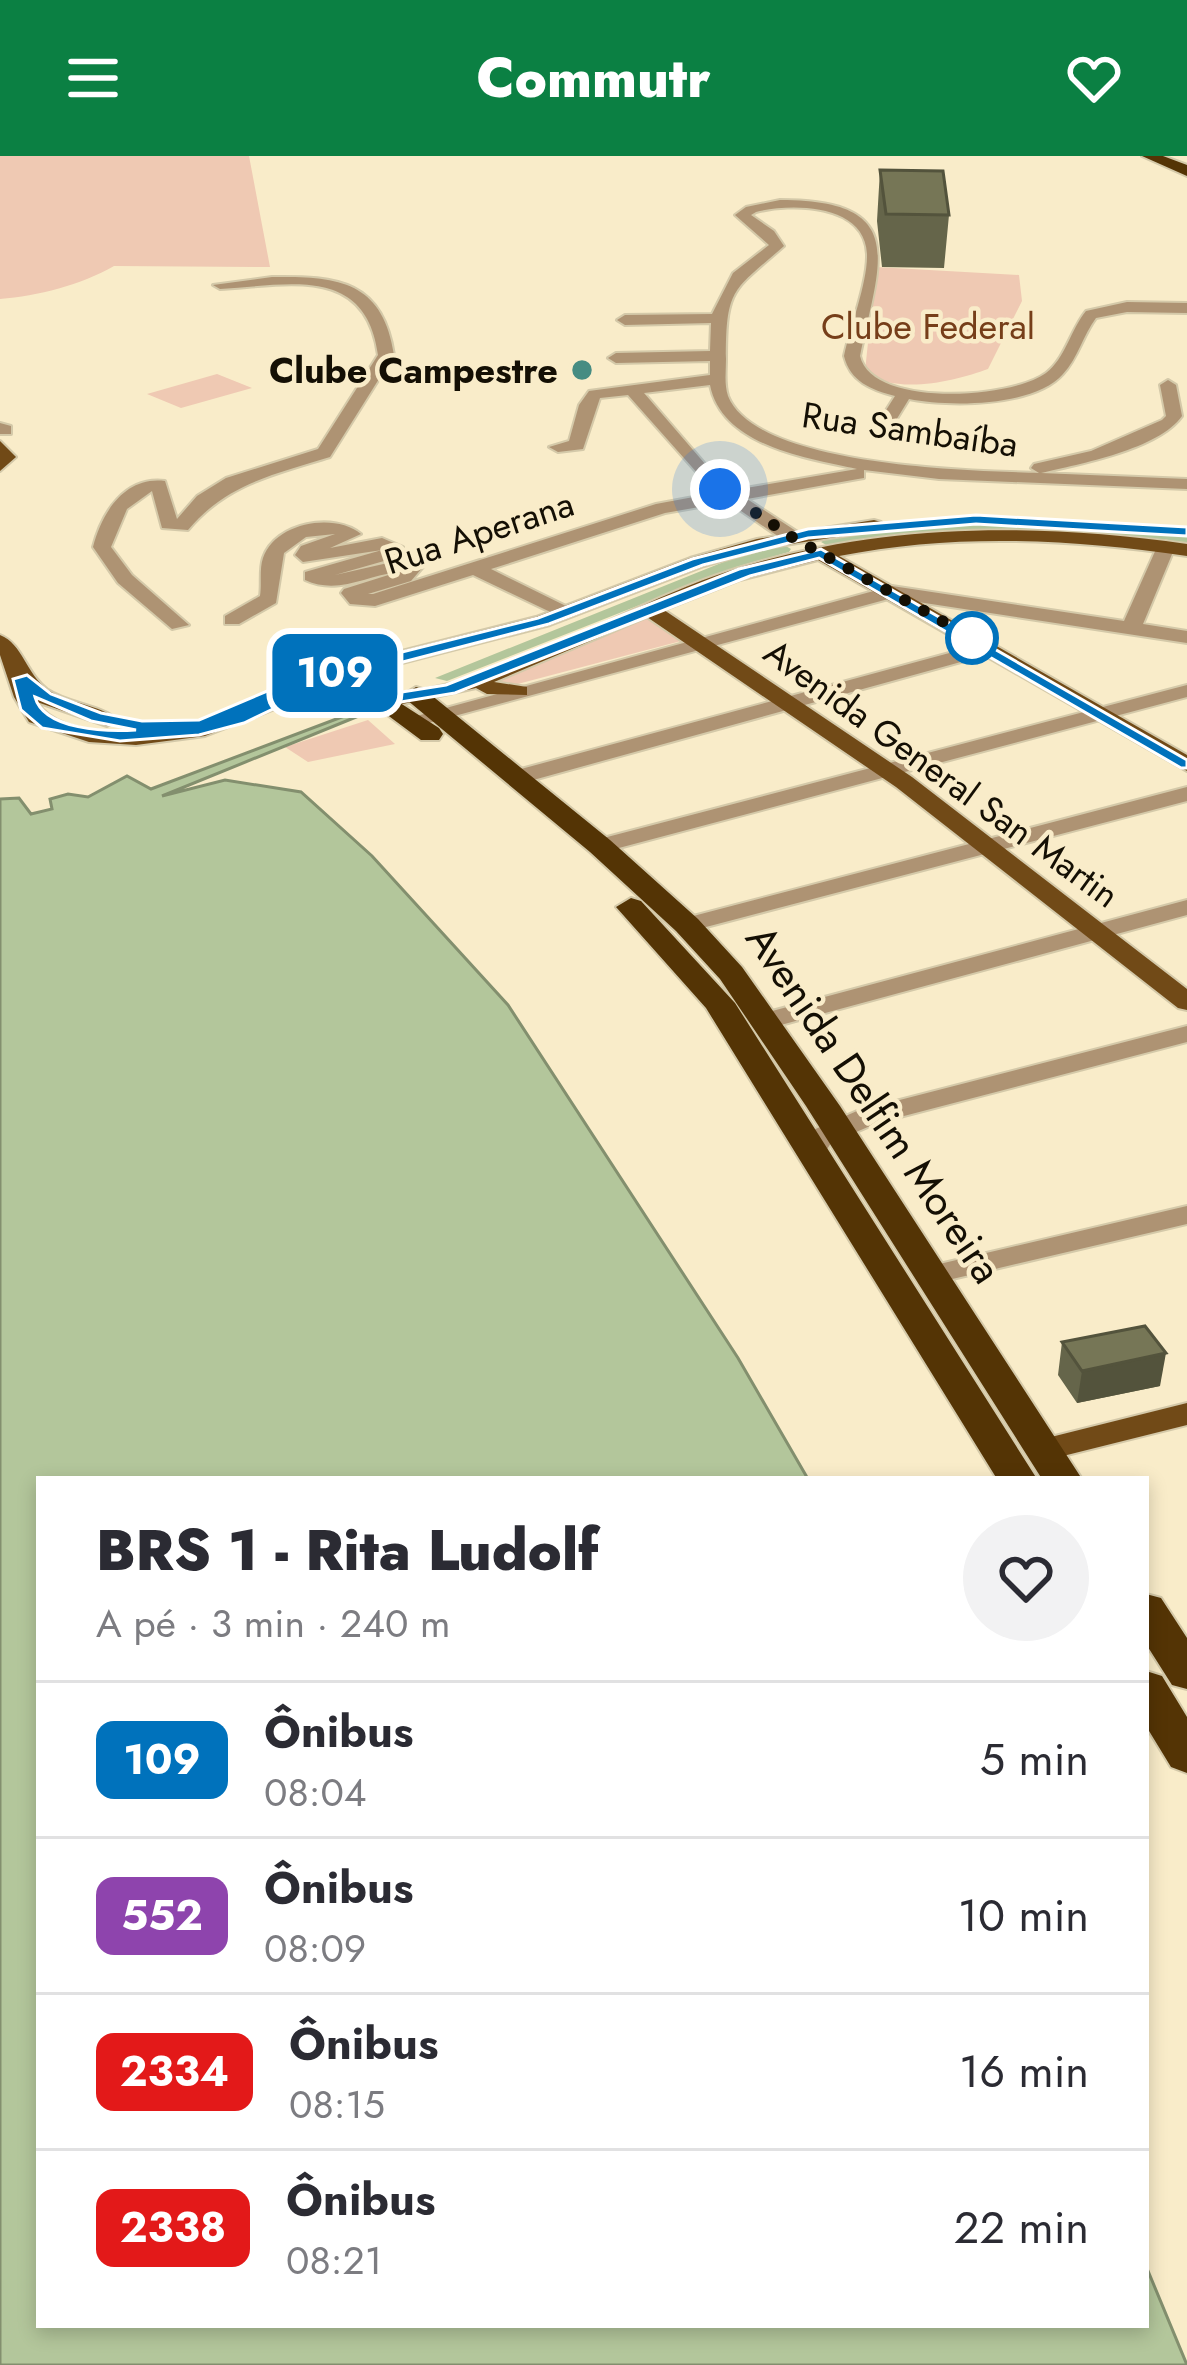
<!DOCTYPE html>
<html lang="pt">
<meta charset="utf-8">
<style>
:root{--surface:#fff;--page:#f2f2f3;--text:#2b2b33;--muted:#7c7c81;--line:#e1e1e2;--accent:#0b8043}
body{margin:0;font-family:Jost,sans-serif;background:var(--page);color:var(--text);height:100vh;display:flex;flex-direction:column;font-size:45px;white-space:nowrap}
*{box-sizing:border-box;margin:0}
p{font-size:39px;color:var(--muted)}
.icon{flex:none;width:66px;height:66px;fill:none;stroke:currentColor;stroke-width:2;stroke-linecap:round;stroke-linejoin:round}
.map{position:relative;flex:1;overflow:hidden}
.details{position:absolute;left:36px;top:1320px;width:1113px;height:852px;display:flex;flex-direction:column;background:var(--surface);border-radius:0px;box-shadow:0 6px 18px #0003}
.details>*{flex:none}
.badge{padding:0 24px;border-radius:18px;font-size:42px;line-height:78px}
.you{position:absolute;width:60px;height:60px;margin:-30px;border:9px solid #fff;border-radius:50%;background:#1a73e8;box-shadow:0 0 0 18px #1a73e833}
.map>.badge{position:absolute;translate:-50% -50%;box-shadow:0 0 0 6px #fff}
.round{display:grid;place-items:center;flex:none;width:126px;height:126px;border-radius:63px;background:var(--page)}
.head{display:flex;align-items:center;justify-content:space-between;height:204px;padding:0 60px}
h1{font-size:57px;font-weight:800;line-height:90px}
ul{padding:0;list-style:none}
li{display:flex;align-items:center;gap:36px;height:156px;padding:0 60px;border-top:3px solid var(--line)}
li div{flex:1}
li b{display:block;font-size:45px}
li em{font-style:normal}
li .badge{min-width:132px;font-weight:700;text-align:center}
header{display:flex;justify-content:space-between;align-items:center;height:156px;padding:0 60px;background:var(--accent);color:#fff;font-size:54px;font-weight:800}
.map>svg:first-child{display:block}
.green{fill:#efc9b3}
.water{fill:#b3c69b;stroke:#838f6e;stroke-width:3}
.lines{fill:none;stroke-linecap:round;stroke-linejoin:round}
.canal{fill:#b3c69b;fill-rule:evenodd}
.minor-casing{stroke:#d4c9a9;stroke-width:4}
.major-casing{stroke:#d4c9a9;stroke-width:4}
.highway-casing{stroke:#d4c9a9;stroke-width:4}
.minor{fill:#ae9373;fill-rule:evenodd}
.major{fill:#714a17;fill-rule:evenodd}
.highway{fill:#543405;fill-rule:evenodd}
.wall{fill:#65654a}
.shaded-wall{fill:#53533c}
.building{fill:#767656;stroke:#53533c;stroke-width:3}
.line{fill:#0072bc;stroke:#fff;stroke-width:3;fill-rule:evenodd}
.walk{stroke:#140f04;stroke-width:12;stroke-dasharray:0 21.6}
.poi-dot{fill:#468c82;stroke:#f9ecc9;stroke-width:4.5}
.stop-dot{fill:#fff;stroke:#0072bc;stroke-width:6}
.labels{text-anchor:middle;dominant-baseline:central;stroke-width:9;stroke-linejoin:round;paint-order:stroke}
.far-park-label{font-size:36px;fill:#763e19;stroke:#f9ecc9}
.far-poi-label{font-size:36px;font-weight:bold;fill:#140f04;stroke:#f9ecc9;text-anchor:end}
.far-street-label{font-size:36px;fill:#140f04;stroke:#f9ecc9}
.street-label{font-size:42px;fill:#140f04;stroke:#f9ecc9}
</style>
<header><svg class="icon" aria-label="menu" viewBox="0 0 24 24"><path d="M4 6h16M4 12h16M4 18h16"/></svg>Commutr<svg class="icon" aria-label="heart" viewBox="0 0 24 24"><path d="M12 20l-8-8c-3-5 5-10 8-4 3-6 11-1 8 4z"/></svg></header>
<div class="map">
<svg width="1187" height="2209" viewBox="0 0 1187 2209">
<rect width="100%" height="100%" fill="#f9ecc9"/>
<!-- green -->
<path class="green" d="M0 0H249L270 111 114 110C81 129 38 140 0 143Z
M876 111 1019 119 1022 145 988 213C956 225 894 240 865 215Z
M217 218 252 232 181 252 147 238Z
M649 461 681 485 510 530 491 525 494 520Z
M368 564 395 588 308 606 285 591Z"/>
<!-- water -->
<path class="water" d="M355 556 361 559 162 640 225 624 301 636 372 700 508 849 738 1202 808 1323H39V2169H1146V2110L1187 2209H0V643L19 642 31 658 52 653 50 643 68 638 88 641 127 620 151 633Z"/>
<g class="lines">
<!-- canal -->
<path class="canal" d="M1008 368 1097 371 1187 381V389C1066 374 949 373 828 390L821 386 828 382 918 371Z
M784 389 791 393 789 396 736 411 447 525 435 522 726 405Z"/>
<defs>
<path id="minor" d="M780 44C911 44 879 107 860 200 872 252 1011 243 1046 217 1065 203 1071 173 1086 155L1127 146 1187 147V157L1127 156 1096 162C1083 179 1078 202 1063 218 1034 251 949 251 909 243L890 274 884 275 876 270 895 240C871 234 850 225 844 200 850 172 868 125 867 98 865 47 790 47 756 56L751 59 774 75 784 90C733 135 726 131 726 203 726 215 724 228 728 240 756 311 973 315 1039 317L1031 312 1034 308 1091 295 1162 264 1166 260 1160 229 1168 224 1176 229 1182 260C1159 293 1080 308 1041 317L1187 323V333L939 323 864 314V322L858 323 747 343 799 377V385H785L728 346 665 357 491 413 572 453 575 457 565 463 473 419 375 450 350 448 341 437 344 433 398 416C365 420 338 439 305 424V416L382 394 303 406 295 399 301 390 335 378 306 381 284 397 276 447 239 468H225V460L260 440C262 428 259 414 263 402 275 366 335 356 361 378L330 392 382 382 403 391 398 401 335 419 401 404 423 411 411 425 368 438H373L656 348 715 337 628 239 600 242 583 293 558 296 549 291 569 285 579 249 589 235 710 219V205L616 207 608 202 616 197 710 195 711 167 625 169 617 164 625 159 712 158 733 117 769 89 735 59 746 51ZM710 229C722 290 807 302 857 313L734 334 718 323 644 237Z
M272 121C338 120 383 125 394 199L330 301C275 318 226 328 188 374L162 372 152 335 127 353 111 391 132 419 189 469 172 473 118 427 93 391C102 356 125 320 165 325L177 363 197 340 226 322 318 293 378 199C366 109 289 129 220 133L213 129Z
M0 267 11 270V278H0Z
M1166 385 1175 391 1143 468 1187 475V487L892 442 421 569H405L402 564 892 430 1124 465 1157 391Z
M990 486 997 488V496L526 626 518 628 507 621 510 616Z
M1187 529V541L600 697 588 690 592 685Z
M1187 631V645L687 776 675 769 678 764Z
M1187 744V759L766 873 753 865 757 859Z
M1187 870V886L877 967 831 987 822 1001 812 1003 798 995 811 975 857 955Z
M1187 1050V1068L931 1128 916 1119 931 1110Z"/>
<path id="major" d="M0 285 16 301 0 315Z
M874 364 881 366V374L766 392 704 410 550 469 317 529C347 529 377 540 407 536 519 521 622 450 729 415 877 367 1033 366 1187 388V400C1071 383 954 377 839 400L1187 599V615L818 404 740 424 664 454 912 621 1187 833V854L1178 852 896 631 647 461 494 526 527 531V539L487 538 476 532 398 549 303 542 205 580 136 589 89 586 29 566 14 541 0 499V479C23 488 26 518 48 534 69 548 99 548 118 564L107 570 37 546C64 590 173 577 215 564 249 553 275 532 312 529L304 523 307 519 536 461 690 402 757 383Z
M1187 1247V1269L1043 1305 1031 1302 1027 1294 1031 1286Z"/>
<path id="highway" d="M1142 0H1163L1187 9V20Z
M416 531 425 534 610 684 698 763 742 811 840 950 1082 1323H1042L806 950 720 823 676 775 590 696 407 544 403 539Z
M383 536 439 572 443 578 439 584H421L374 549 370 544Z
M631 742 641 745 735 847 1037 1323H997L706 852 616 751Z
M1146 1438 1161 1442 1187 1482V1533L1172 1529 1146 1488Z
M1146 1515 1162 1520 1187 1561V1617L1171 1611 1146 1570Z"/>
</defs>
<!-- minor casing -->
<use href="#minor" class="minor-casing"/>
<!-- major casing -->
<use href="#major" class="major-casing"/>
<!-- highway casing -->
<use href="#highway" class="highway-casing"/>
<!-- minor -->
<use href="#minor" class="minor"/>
<!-- major -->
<use href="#major" class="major"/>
<!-- highway -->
<use href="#highway" class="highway"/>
</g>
<!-- wall -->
<path class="wall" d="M880 14 949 59 944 112 882 111 877 65Z
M1062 1186 1160 1230 1077 1247 1058 1219Z"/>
<!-- shaded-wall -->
<path class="shaded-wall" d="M1166 1197 1160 1230 1077 1247 1082 1215Z"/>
<!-- building -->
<path class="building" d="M880 14 943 15 949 59 886 58Z
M1145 1170 1166 1197 1082 1215 1062 1186Z"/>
<!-- line -->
<path class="line" d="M976 359 1187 371V380L976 368 808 382 703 409 549 468 303 532 341 530 383 539 446 529 739 413 821 393 1187 604V612H1181L819 402 750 420 455 537 383 549 341 540 294 543 244 567 199 579 120 585 42 572 21 554 13 523 27 519 51 538 101 557 142 565 199 564 298 522 538 462 692 403 808 373ZM35 541 91 565 136 574C107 576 44 574 35 541Z"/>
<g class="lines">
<!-- walk -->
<path class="walk" d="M720 333 792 381 976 484 972 482"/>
</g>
<!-- markers -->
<circle class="poi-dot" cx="582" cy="214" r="12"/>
<circle class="stop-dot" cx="972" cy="482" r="24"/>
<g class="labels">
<!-- far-park labels -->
<g class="far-park-label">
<text x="928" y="170">Clube Federal</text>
</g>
<!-- far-poi labels -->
<g class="far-poi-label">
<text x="558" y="214">Clube Campestre</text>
</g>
<!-- far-street labels -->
<g class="far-street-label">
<text transform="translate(910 273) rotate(8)">Rua Sambaíba</text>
<text transform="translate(479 376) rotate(-18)">Rua Aperana</text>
<text transform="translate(942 617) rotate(36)">Avenida General San Martin</text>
</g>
<!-- street labels -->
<g class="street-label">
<text transform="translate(874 948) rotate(56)">Avenida Delfim Moreira</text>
</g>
</g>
</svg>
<div class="you" style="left:720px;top:333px"></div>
<b class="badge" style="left:335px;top:517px;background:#0072bc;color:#fff">109</b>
<section class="details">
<div class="head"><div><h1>BRS 1 - Rita Ludolf</h1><p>A pé · 3 min · 240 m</p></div><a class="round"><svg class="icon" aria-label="heart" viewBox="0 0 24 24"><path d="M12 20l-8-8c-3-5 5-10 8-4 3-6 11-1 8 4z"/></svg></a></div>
<ul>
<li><span class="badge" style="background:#0072bc;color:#fff">109</span><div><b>Ônibus</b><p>08:04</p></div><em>5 min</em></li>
<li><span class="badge" style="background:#8e44ad;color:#fff">552</span><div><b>Ônibus</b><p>08:09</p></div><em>10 min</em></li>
<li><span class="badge" style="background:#e31919;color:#fff">2334</span><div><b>Ônibus</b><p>08:15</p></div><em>16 min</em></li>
<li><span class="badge" style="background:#e31919;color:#fff">2338</span><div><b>Ônibus</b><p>08:21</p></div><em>22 min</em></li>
</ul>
</section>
</div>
